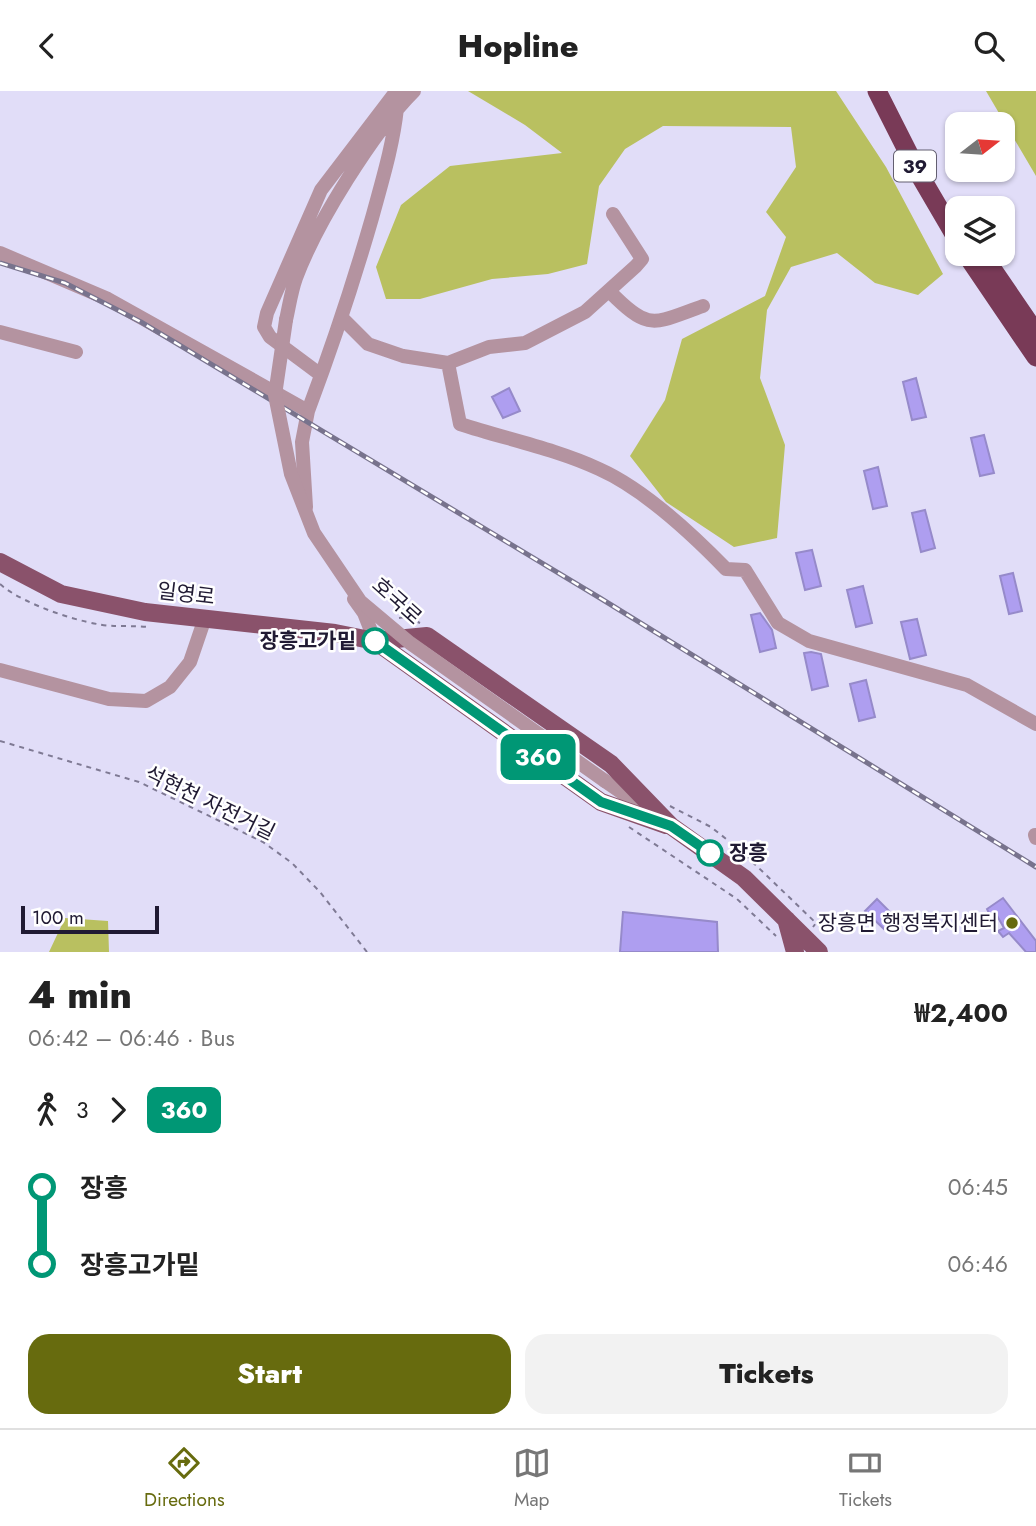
<!DOCTYPE html>
<meta charset="utf-8">
<style>
:root{--surface:#fff;--page:#f2f2f2;--text:#222;--muted:#767676;--line:#e0e0e0;--accent:#676b0e}
body{margin:0;font-family:Jost,"Noto Sans KR",sans-serif;background:var(--page);color:var(--text);height:100vh;display:flex;flex-direction:column;font-size:26px;white-space:nowrap}
*{box-sizing:border-box;margin:0}
p{font-size:23px;color:var(--muted)}
.icon{flex:none;width:38px;height:38px;fill:none;stroke:currentColor;stroke-width:2;stroke-linecap:round;stroke-linejoin:round}
.map{position:relative;height:861px;overflow:hidden}
.side{display:flex;flex-direction:column;background:var(--surface);flex:1}
.side>*{flex:none}
.badge{padding:0 14px;border-radius:10px;font-size:24px;line-height:46px}
.needle{width:46px;rotate:73deg}
.controls{position:absolute;left:945px;top:21px;display:grid;gap:14px}
.controls a{display:grid;place-items:center;width:70px;height:70px;border-radius:14px;background:var(--surface);box-shadow:0 2px 5px #0004;font-size:35px}
.scale{position:absolute;left:21px;bottom:18px;width:138px;box-sizing:border-box;padding-left:7px;border:4px solid #201a33;border-top:0;font-size:19px;line-height:24px;white-space:nowrap;color:#201a33;-webkit-text-stroke:5px #fff;paint-order:stroke}
.map>.badge{position:absolute;translate:-50% -50%;box-shadow:0 0 0 4px #fff}
.legs{display:flex;align-items:center;gap:10px;height:77px;padding:0 28px;font-size:23px}
.legs p{margin-inline-start:auto}
.headline{display:flex;align-items:center;justify-content:space-between;height:119px;padding:0 28px}
h1{font-size:38px;font-weight:800;line-height:52px}
.primary-button{display:flex;gap:14px;margin-top:auto;padding:14px 28px}
.primary-button a{flex:1;height:80px;border-radius:21px;background:var(--accent);color:#fff;font-size:28px;font-weight:800;line-height:80px;text-align:center}
.primary-button a+a{background:var(--page);color:var(--text)}
ul{padding:0 28px;list-style:none}
li{display:flex;align-items:center;gap:24px;height:77px;font-size:26px}
li i{display:grid;place-items:center;width:10px;height:100%;margin:0 9px;background:currentColor}
li i::after{content:'';width:18px;height:18px;margin:-9px;border:5px solid;border-radius:50%;background:var(--surface)}
li p{margin-inline-start:auto}
li:first-child i{background:linear-gradient(#0000 50%,currentColor 0)}
li:last-child i{background:linear-gradient(currentColor 50%,#0000 0)}
header{display:flex;justify-content:space-between;align-items:center;height:91px;padding:0 28px;background:var(--surface);font-size:32px;font-weight:800}
.dock{display:flex;justify-content:space-around;align-items:center;height:98px;border-top:2px solid var(--line);background:var(--surface);font-size:19px;color:var(--muted)}
.dock a{display:grid;justify-items:center;gap:4px}
.dock .selected{color:var(--accent)}
.map>svg:first-child{display:block}
.green{fill:#b9c060}
.building{fill:#ae9ef0;stroke:#968aca;stroke-width:2}
.lines{fill:none;stroke-linecap:round;stroke-linejoin:round}
.path{stroke:#7f7a94;stroke-width:2;stroke-dasharray:5 5;stroke-linecap:butt}
.minor{stroke:#b493a0;stroke-width:14}
.major{stroke:#8a526b;stroke-width:18}
.highway{stroke:#793a57;stroke-width:19}
.rail-casing{stroke:#78738d;stroke-width:5}
.rail{stroke:#fff;stroke-width:2.5;stroke-dasharray:8;stroke-linecap:butt}
.minor-bridge{stroke:#b493a0;stroke-width:14}
.line-1-casing{stroke:#fff;stroke-width:16}
.line-1{stroke:#009775;stroke-width:10}
.stop-1-dot{fill:#fff;stroke:#009775;stroke-width:3.5}
.poi-dot{fill:#676b0e;stroke:#fff;stroke-width:2.5}
.labels{text-anchor:middle;dominant-baseline:central;stroke-width:5;stroke-linejoin:round;paint-order:stroke}
.shield{fill:#fff;stroke:#635f70;stroke-width:2}
.shield-label{font-size:19px;font-weight:bold;fill:#201a33}
.street-label{font-size:21px;fill:#201a33;stroke:#fff}
.stop-label{font-size:21px;font-weight:bold;fill:#201a33;stroke:#fff;text-anchor:end}
.poi-label{font-size:21px;fill:#201a33;stroke:#fff;text-anchor:end}
</style>
<header><svg class="icon" aria-label="back" viewBox="0 0 24 24"><path d="M15 5l-7 7 7 7"/></svg>Hopline<svg class="icon" aria-label="search" viewBox="0 0 24 24"><circle cx="10" cy="10" r="6"/><path d="M15 15l6 6"/></svg></header>
<div class="map">
<svg width="1036" height="861" viewBox="0 0 1036 861">
<rect width="100%" height="100%" fill="#e1ddf8"/>
<!-- green -->
<path class="green" d="M468 0H836L886 76 943 183 918 204 875 192 837 162 791 176 767 219 760 287 785 354 777 447 734 456 666 411 630 365 665 309 682 248 765 205 786 146 766 121 796 76 791 36 663 35 625 58 599 95 587 173 548 183 492 188 420 208H386L376 176 401 114 450 75 562 62 525 34Z
M986 0H1036V85Z
M65 827 108 830 109 861H49Z"/>
<!-- building -->
<path class="building" d="M916 287 926 326 912 329 903 291Z
M509 297 520 320 503 327 492 306Z
M984 344 994 382 980 385 971 347Z
M878 376 887 415 873 418 864 380Z
M925 419 935 457 921 461 912 422Z
M812 459 821 495 805 499 796 462Z
M1013 482 1022 520 1009 523 1000 485Z
M863 495 872 532 856 536 847 499Z
M760 522 772 539 776 557 760 561 751 524Z
M917 528 926 564 910 568 901 531Z
M811 561 821 563 828 595 812 599 804 562Z
M866 589 875 626 859 630 850 593Z
M1003 807 1036 850V861H1026L1009 842 1003 846 998 840 1004 837 996 823 991 826 987 818Z
M877 808 895 826 884 838 865 820Z
M623 821 717 831 718 861H620Z"/>
<g class="lines">
<!-- path -->
<path class="path" d="M0 493C22 513 84 534 114 535 125 535 136 535 148 536
M399 527 407 526 420 532
M0 650 139 691 263 751 292 772 320 801 367 861
M670 715 711 736 739 758 816 832 813 836
M629 736 737 808 776 845"/>
<!-- minor -->
<path class="minor" d="M613 123 642 168 636 175 585 221 525 252 489 256 448 272 460 333C506 348 556 358 599 378 644 398 692 443 726 478L745 479 778 532 809 550 967 594 1036 633
M0 162 108 208 308 320C332 256 353 193 372 127 382 90 393 55 397 17
M609 200C650 241 652 233 703 215
M342 227 368 253 403 265 448 272
M286 229C289 216 291 201 296 187 316 133 373 41 414 0
M0 241 76 261
M321 284 270 246 264 236 267 222 321 99 395 2 400 0
M306 416 302 351 308 320
M354 508 364 522 375 550
M0 579 109 608 146 610 170 596 190 571 205 527
M605 690 650 721
M1035 744 1036 747"/>
<!-- major -->
<path class="major" d="M0 471 61 503 145 521 335 542 375 550 427 545 611 673 671 735 744 787 819 861
M375 550 601 711 666 734
M786 828 795 861"/>
<!-- highway -->
<path class="highway" d="M877 0 919 83 957 148
M966 163 1036 266
M982 163 1036 242"/>
<defs>
<path id="rail" d="M0 172 65 192 141 231 600 507 1036 776"/>
</defs>
<!-- rail casing -->
<use href="#rail" class="rail-casing"/>
<!-- rail -->
<use href="#rail" class="rail"/>
<!-- minor-bridge -->
<path class="minor-bridge" d="M286 229 275 304 291 383 314 442 360 510 410 552 605 690"/>
</g>
<g class="lines">
<defs>
<path id="line-1" d="M375 550 601 711 671 735 710 762"/>
</defs>
<!-- line-1 casing -->
<use href="#line-1" class="line-1-casing"/>
<!-- line-1 -->
<use href="#line-1" class="line-1"/>
</g>
<!-- markers -->
<g class="stop-1-dot">
<circle cx="375" cy="550" r="12"/>
<circle cx="710" cy="762" r="12"/>
</g>
<circle class="poi-dot" cx="1012" cy="832" r="7"/>
<g class="labels">
<!-- shield labels -->
<rect class="shield" x="894" y="59.5" width="42" height="31" rx="5"/>
<g class="shield-label">
<text x="915" y="75">39</text>
</g>
<!-- street labels -->
<g class="street-label">
<text transform="translate(186 503) rotate(7)">일영로</text>
<text transform="translate(397 510) rotate(42)">호국로</text>
<text transform="translate(210 712) rotate(26)">석현천 자전거길</text>
</g>
<!-- stop labels -->
<g class="stop-label">
<text x="356" y="550">장흥고가밑</text>
<text x="729" y="762" text-anchor="start">장흥</text>
</g>
<!-- poi labels -->
<g class="poi-label">
<text x="998" y="832">장흥면 행정복지센터</text>
</g>
</g>
</svg>
<div class="controls">
<a><svg class="needle" viewBox="-14 -14 28 28"><path d="M0-13l5 13h-10z" fill="#e53935"/><path d="M0 13l5-13h-10z" fill="#767676"/></svg></a>
<a><svg class="icon" aria-label="layers" viewBox="0 0 24 24"><path d="M12 4l9 5-9 5-9-5zM3 14l9 5 9-5"/></svg></a>
</div>
<div class="scale">100 m</div>
<b class="badge" style="left:538px;top:666px;background:#009775;color:#fff">360</b>
</div>
<section class="side">
<div class="headline"><div><h1>4 min</h1><p>06:42 – 06:46 · Bus</p></div><b>₩2,400</b></div>
<div class="legs"><svg class="icon" aria-label="walk" viewBox="0 0 24 24"><circle cx="13" cy="4" r="2"/><path d="M13 8l-2 6 4 7M11 14l-3 7M7 12l3-4h3l4 4"/></svg>3<svg class="icon" aria-label="forward" viewBox="0 0 24 24"><path d="M9 5l7 7-7 7"/></svg><b class="badge" style="background:#009775;color:#fff">360</b></div>
<ul>
<li><i style="color:#009775"></i><b>장흥</b><p>06:45</p></li>
<li><i style="color:#009775"></i><b>장흥고가밑</b><p>06:46</p></li>
</ul>
<div class="primary-button"><a>Start</a><a>Tickets</a></div>
</section>
<nav class="dock">
<a class="selected"><svg class="icon" aria-label="directions" viewBox="0 0 24 24"><path d="M12 3l9 9-9 9-9-9zM9 14v-3h6M13 9l2 2-2 2"/></svg>Directions</a>
<a><svg class="icon" aria-label="map" viewBox="0 0 24 24"><path d="M3 6l6-2 6 2 6-2v14l-6 2-6-2-6 2zM9 4v14M15 6v14"/></svg>Map</a>
<a><svg class="icon" aria-label="tickets" viewBox="0 0 24 24"><path d="M3 7h18v10H3zM15 7v10"/></svg>Tickets</a>
</nav>
